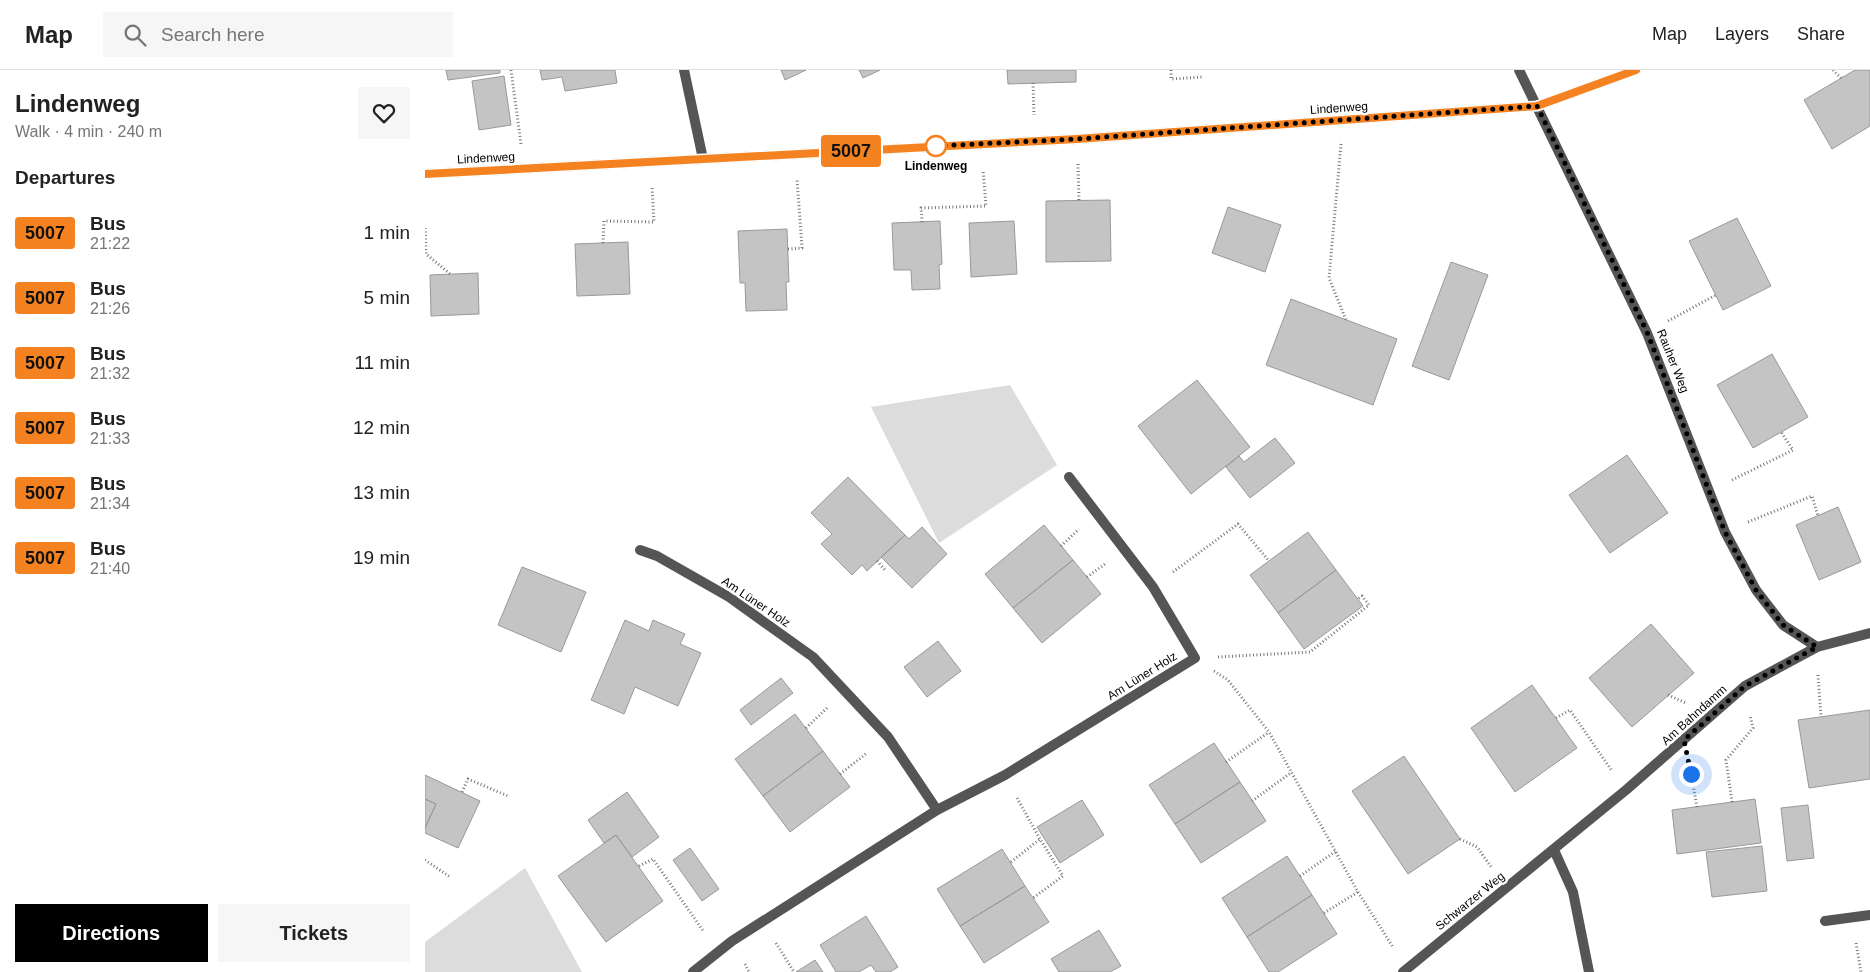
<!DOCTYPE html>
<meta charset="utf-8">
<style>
:root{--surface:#fff;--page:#f6f6f6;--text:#222;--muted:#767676;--line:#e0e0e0;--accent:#000}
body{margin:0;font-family:Helvetica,sans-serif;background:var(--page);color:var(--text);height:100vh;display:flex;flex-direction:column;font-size:19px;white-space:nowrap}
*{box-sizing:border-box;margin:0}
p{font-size:16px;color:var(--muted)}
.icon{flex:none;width:28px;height:28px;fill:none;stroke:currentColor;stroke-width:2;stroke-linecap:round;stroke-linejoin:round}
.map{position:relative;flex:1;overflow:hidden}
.sheet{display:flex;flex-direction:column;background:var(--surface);width:425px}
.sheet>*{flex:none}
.badge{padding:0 10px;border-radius:4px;font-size:18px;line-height:32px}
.you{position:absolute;width:25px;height:25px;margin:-12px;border:4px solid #fff;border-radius:50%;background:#1a73e8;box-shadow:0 0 0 8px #1a73e833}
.map>.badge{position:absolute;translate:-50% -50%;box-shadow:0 0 0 2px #fff}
h2{padding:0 15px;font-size:19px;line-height:45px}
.round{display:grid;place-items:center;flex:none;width:52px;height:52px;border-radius:0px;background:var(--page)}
.head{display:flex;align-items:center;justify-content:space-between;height:85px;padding:0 15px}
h1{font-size:24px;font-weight:700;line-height:38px}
.primary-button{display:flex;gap:10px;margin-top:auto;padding:10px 15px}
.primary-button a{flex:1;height:58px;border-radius:0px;background:var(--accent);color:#fff;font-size:20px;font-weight:700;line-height:58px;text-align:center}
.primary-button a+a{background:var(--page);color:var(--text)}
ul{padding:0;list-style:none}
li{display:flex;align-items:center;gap:15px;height:65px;padding:0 15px}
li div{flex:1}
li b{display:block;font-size:19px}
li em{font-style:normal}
li .badge{min-width:55px;font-weight:700;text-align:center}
header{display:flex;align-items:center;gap:30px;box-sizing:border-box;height:70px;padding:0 25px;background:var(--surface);border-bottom:1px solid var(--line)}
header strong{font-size:24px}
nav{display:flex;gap:28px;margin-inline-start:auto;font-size:18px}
.search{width:350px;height:45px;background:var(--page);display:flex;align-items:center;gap:12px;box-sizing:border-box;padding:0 18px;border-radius:0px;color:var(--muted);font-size:19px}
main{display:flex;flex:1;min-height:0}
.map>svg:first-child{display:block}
.green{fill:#dcdcdc}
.building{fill:#c4c4c4;stroke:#999}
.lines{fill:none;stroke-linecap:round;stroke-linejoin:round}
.path{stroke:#777;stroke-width:3;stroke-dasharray:1 2.5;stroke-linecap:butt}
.street{stroke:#555;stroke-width:10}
.line-casing{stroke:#fff;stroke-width:11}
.line{stroke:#f58220;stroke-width:8}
.walk{stroke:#000;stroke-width:5;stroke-dasharray:0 9}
.stop-dot{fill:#fff;stroke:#f58220;stroke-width:2.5}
.labels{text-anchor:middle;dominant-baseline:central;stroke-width:5;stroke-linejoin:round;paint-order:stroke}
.street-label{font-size:12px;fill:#000;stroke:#fff}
.stop-label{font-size:12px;font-weight:bold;fill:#000;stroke:#fff}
</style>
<header>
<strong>Map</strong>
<div class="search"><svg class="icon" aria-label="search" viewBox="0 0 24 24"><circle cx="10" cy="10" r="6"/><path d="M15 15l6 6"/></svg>Search here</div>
<nav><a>Map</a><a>Layers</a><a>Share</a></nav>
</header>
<main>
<section class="sheet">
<div class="head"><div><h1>Lindenweg</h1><p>Walk · 4 min · 240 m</p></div><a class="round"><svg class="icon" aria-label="heart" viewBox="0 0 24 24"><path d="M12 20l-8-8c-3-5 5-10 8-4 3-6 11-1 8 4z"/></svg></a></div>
<h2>Departures</h2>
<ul>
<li><span class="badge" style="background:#f58220;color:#111">5007</span><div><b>Bus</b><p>21:22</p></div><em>1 min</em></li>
<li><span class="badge" style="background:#f58220;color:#111">5007</span><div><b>Bus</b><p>21:26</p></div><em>5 min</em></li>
<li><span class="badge" style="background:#f58220;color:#111">5007</span><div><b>Bus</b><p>21:32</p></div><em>11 min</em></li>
<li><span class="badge" style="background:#f58220;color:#111">5007</span><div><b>Bus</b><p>21:33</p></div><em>12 min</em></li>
<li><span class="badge" style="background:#f58220;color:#111">5007</span><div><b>Bus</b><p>21:34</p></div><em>13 min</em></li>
<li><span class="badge" style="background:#f58220;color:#111">5007</span><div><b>Bus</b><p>21:40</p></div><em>19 min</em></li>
</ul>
<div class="primary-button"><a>Directions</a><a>Tickets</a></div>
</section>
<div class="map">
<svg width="1445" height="902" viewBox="0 0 1445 902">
<rect width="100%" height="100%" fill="#fff"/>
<!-- green -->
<path class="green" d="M585 315 632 395 514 473 446 337Z
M100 798 157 902H0V872Z"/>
<!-- building -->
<path class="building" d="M21 0H75V3L23 10Z
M115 0H190L192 13 140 21 137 7 117 10Z
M356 0H381L360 10Z
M434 0H455L438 8Z
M582 0H651V12L583 14Z
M1430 0H1445V56L1407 79 1379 30Z
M79 6 86 55 54 60 47 11Z
M685 130 686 191 621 192V131Z
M803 137 856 155 840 202 787 183Z
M1312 148 1346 216 1298 240 1264 171Z
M515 151 517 194 514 195 515 219 487 220 486 200H469L467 153Z
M589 151 592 204 546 207 544 153Z
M362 159 364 212H361L362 240 321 241 320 213H315L313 161Z
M203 172 205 224 152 226 150 174Z
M1026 192 1063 205 1024 310 987 296Z
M53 203 54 244 6 246 5 205Z
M866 229 972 269 948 335 841 295Z
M1347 284 1383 347 1328 378 1292 315Z
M772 310 825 377 766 424 713 356Z
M850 368 870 393 825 428 801 397 814 386 819 392Z
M1202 385 1243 443 1185 483 1144 425Z
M423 407 480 465 442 501 437 495 427 505 396 474 407 464 386 443Z
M1413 437 1436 492 1394 510 1371 455Z
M619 455 648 490 588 538 560 504Z
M497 457 522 484 487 518 456 487 480 465 484 469Z
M883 462 911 500 853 543 825 505Z
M648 490 676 524 617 573 588 538Z
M97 497 161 522 136 582 73 555Z
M911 500 938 536 879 579 853 543Z
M200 550 224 561 228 550 260 564 255 574 276 583 253 636 210 617 199 644 166 630Z
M1226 554 1269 603 1207 657 1164 608Z
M513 571 536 601 502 627 479 597Z
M356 608 368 623 326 655 315 640Z
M1107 615 1152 678 1090 722 1046 658Z
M1445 640V709L1384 718 1373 650Z
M370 644 398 681 338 726 310 689Z
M789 673 815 712 750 754 724 715Z
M398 681 425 717 365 762 338 726Z
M979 686 1035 769 983 804 927 721Z
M0 705 55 731 33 778 0 763V758L11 734 0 729Z
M815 712 841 751 776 793 750 754Z
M202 722 234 767 207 787 191 765 179 773 163 750Z
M0 729 11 734 0 758Z
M1330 729 1336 773 1252 784 1247 740Z
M657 730 679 765 635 793 612 757Z
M1383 735 1389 788 1362 791 1356 738Z
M191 765 238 831 181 872 133 806Z
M1337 776 1342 821 1287 827 1281 782Z
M265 778 294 819 277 831 248 790Z
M577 779 600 816 535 856 512 819Z
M862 786 887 825 822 867 797 828Z
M600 816 624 852 559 893 535 856Z
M887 825 912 864 853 902H844L822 867Z
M441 846 473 897 465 902H451L446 895 434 902H411L395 875Z
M674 860 696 896 685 902H634L626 889Z
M390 890 398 902H371Z"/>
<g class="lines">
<!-- path -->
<path class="path" d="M86 0 96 74
M746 0V9L777 7
M1408 0 1416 8
M608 13 609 45
M916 74 904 208 921 250
M653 94 654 131
M497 152 496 138 561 136 558 100
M0 158 1 184 25 204
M178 173 179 151 229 152 227 117
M363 179 377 178 372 109
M1243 251 1291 225
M1307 410 1368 380 1356 362
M1323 452 1387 426 1393 446
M636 476 654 459
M452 491 461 501
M748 502 813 454 844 491
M662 507 680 494
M793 587 885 582 944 535 937 526 933 529
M789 601 803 610 844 662 933 822 968 877
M1393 605 1396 647
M1243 625 1261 633
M1131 648 1145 640 1187 701
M381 658 402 638
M801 692 844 662
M1265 698 1272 737
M415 704 442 683
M37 722 43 709 83 726
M592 728 615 769 638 806 608 828
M827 731 867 702
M1307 732 1301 690 1328 658 1325 645
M1035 769 1052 777 1067 798
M0 790 25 807
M586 792 615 769
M214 796 228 789 279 862
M875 806 911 781
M899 843 933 822
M351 873 369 902
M1431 873 1436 902
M320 894 324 902"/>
<!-- street -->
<path class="street" d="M259 0 278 89
M1094 0 1222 263 1300 462 1331 520 1358 555 1392 577
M0 104 652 69 1112 36 1211 0
M215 480 232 486 304 527 388 587 463 667 512 740
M1129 780 1148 822 1164 902
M1400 851 1445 845
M268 902 307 871 512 740 580 705 770 588 728 517 644 407
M978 902 1201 720 1320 616 1392 577 1445 563"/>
</g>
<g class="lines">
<defs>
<path id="line" d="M0 104 652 69 1112 36 1211 0"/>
</defs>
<!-- line casing -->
<use href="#line" class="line-casing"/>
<!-- line -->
<use href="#line" class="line"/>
<!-- walk -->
<path class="walk" d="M511 76 652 69 1112 36 1222 262 1300 462 1331 520 1358 555 1392 577 1320 616 1259 670 1266 704"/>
</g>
<!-- markers -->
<circle class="stop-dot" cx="511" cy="76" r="10"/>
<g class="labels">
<!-- street labels -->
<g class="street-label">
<text transform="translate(914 38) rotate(-4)">Lindenweg</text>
<text transform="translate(61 88) rotate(-3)">Lindenweg</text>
<text transform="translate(1248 291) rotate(68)">Rauher Weg</text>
<text transform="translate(331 532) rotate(34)">Am Lüner Holz</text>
<text transform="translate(717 606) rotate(-32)">Am Lüner Holz</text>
<text transform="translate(1269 645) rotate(-42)">Am Bahndamm</text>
<text transform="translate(1045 831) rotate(-39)">Schwarzer Weg</text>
</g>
<!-- stop labels -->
<g class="stop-label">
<text x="511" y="96">Lindenweg</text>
</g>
</g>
</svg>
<div class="you" style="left:1266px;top:704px"></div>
<b class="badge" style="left:426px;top:81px;background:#f58220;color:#111">5007</b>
</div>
</main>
